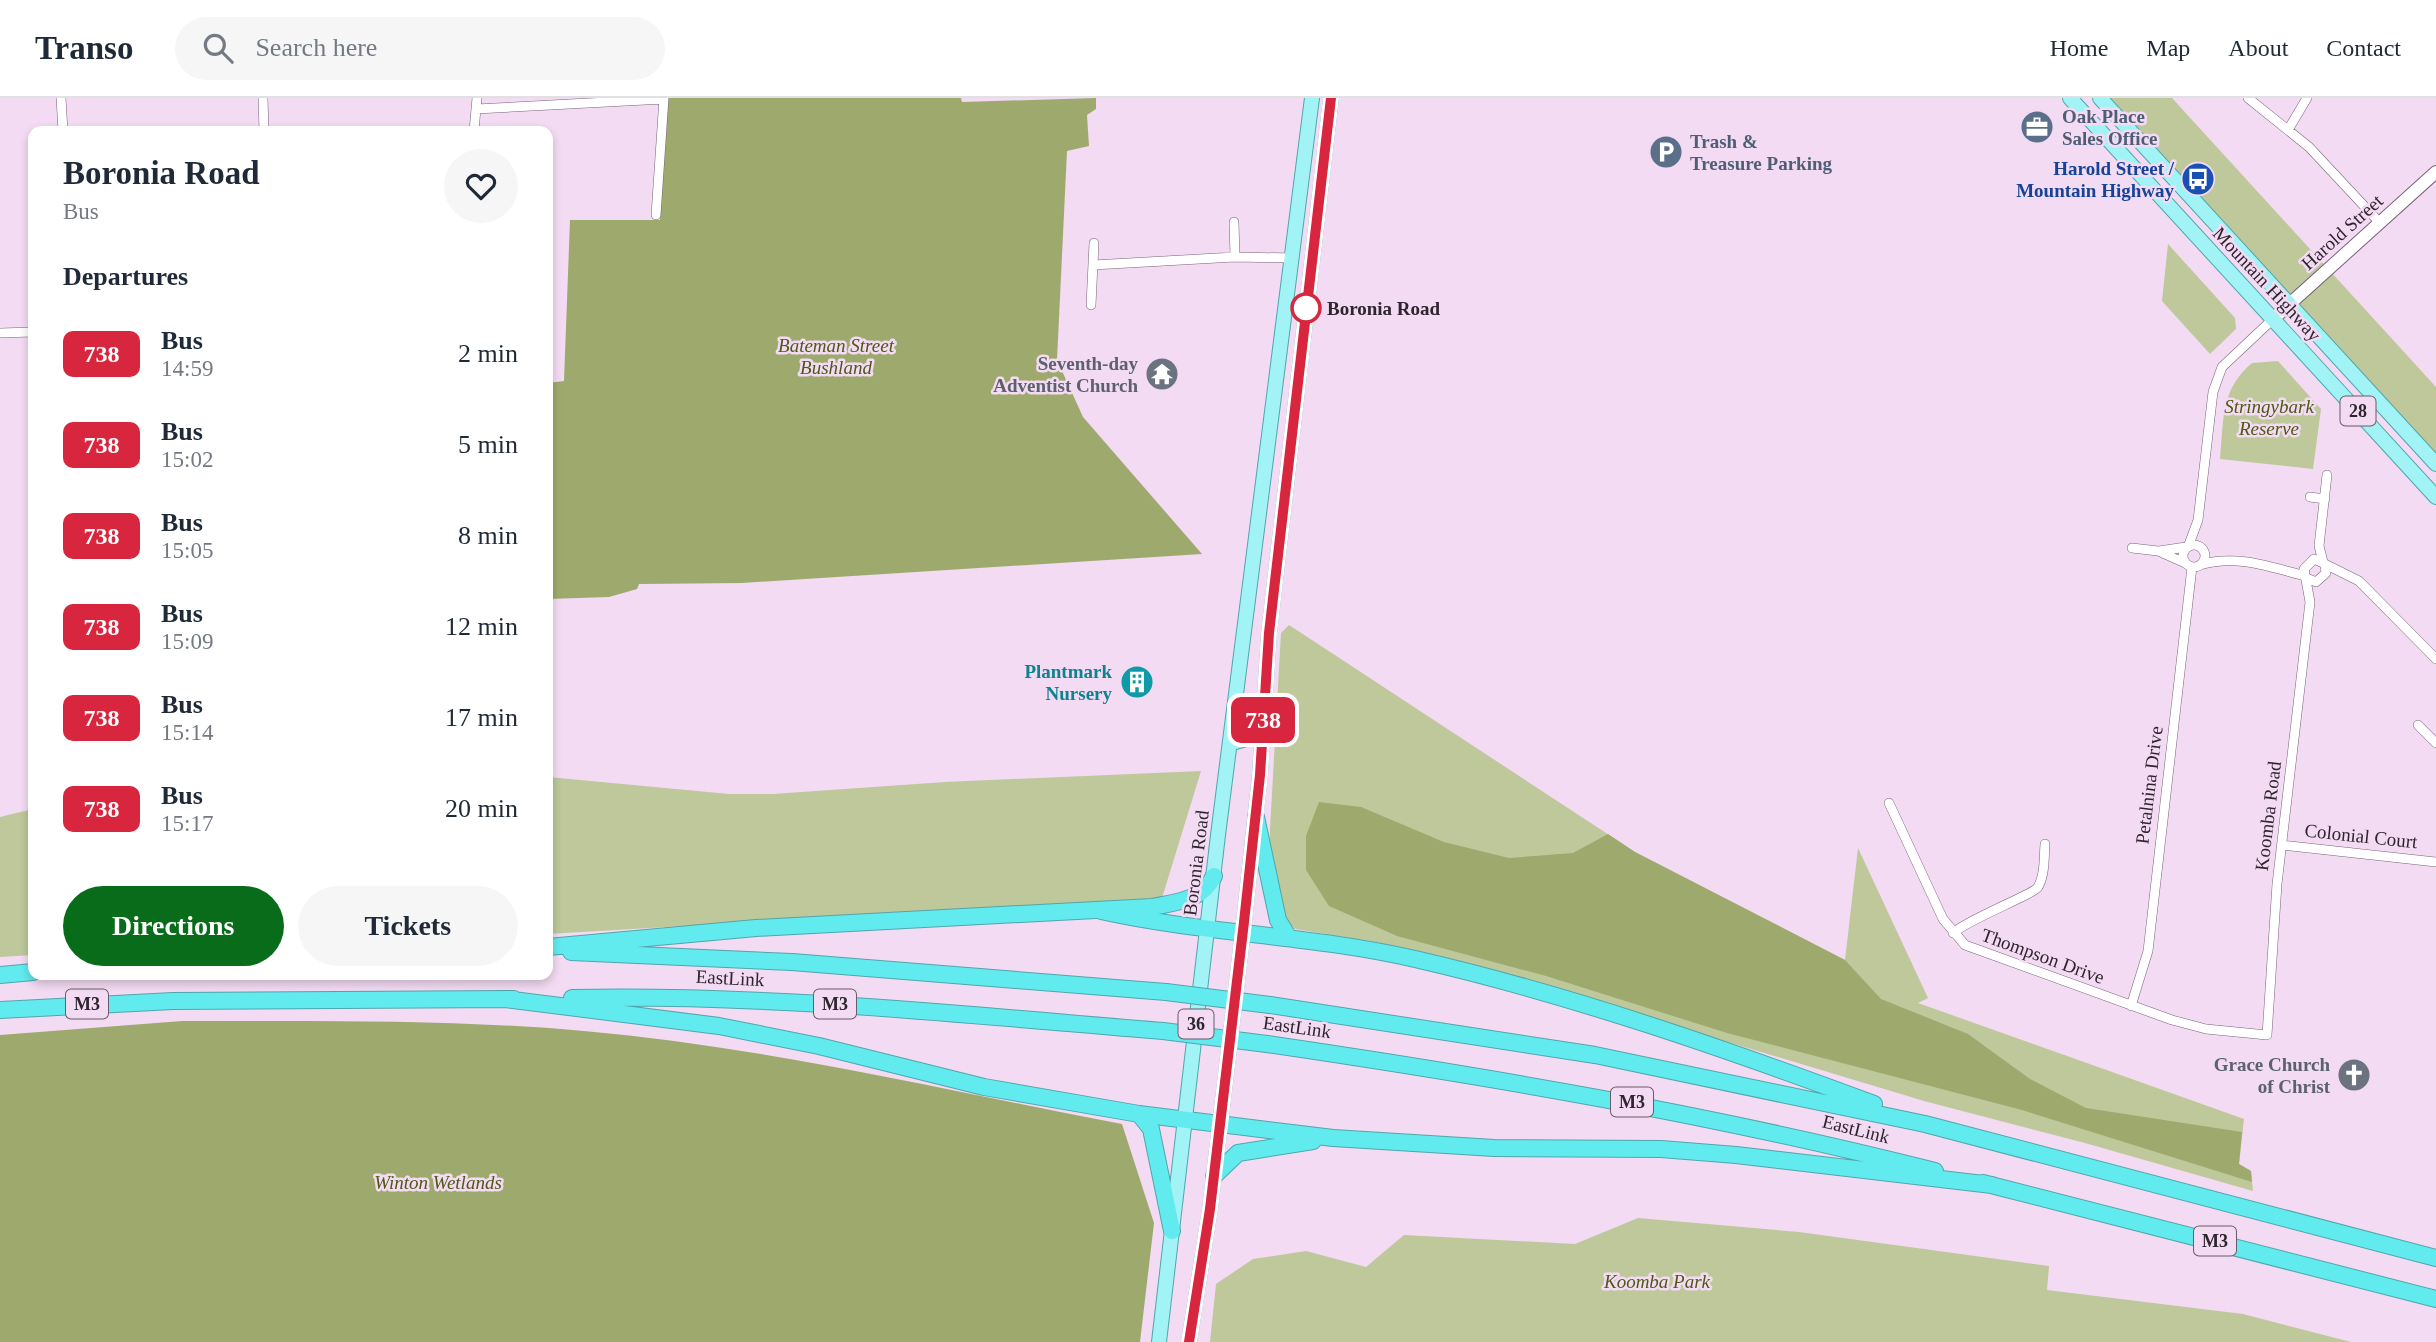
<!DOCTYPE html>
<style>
:root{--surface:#fff;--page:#f6f6f7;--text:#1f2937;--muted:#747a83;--line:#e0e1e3;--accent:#086c1a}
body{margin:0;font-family:Georgia,serif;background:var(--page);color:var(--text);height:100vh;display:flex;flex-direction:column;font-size:26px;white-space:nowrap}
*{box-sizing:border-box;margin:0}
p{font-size:23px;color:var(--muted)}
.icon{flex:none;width:38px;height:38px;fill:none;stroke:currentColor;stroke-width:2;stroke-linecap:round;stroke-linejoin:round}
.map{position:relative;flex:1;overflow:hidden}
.side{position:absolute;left:28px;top:28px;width:525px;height:854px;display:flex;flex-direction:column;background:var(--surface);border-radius:14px;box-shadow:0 4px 10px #0003}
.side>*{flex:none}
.badge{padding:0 14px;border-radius:10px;font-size:24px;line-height:46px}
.map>.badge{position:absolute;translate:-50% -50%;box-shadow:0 0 0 4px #fff}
h2{padding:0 35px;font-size:26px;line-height:63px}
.round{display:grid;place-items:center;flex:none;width:74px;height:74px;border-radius:37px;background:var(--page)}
.headline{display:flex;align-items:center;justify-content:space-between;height:119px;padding:0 35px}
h1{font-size:33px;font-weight:800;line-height:52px}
.cta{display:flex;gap:14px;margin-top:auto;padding:14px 35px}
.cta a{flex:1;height:80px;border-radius:42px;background:var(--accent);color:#fff;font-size:28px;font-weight:800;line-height:80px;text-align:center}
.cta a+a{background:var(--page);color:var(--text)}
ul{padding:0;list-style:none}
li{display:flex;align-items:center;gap:21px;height:91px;padding:0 35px}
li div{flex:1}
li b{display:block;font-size:26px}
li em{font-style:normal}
li .badge{min-width:77px;font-weight:700;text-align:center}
header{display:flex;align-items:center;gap:42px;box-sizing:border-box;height:98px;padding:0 35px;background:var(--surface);border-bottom:2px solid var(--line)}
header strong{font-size:33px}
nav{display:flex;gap:38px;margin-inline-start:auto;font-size:24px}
.search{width:490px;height:63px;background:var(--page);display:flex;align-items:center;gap:18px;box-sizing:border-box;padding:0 24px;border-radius:38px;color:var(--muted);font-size:26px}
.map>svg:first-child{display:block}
.green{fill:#bec89a}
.forest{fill:#9eaa6d}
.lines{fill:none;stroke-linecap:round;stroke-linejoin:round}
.street-casing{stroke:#796479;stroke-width:10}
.secondary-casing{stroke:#796479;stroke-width:14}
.primary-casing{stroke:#50a6ab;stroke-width:16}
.highway-casing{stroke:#50a6ab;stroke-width:18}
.street{stroke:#fff;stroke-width:9}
.secondary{stroke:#fff;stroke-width:12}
.primary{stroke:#a1f3f5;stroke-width:14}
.highway{stroke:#62ebef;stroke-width:16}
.highway-bridge-casing{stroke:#50a6ab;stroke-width:18;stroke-linecap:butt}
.highway-bridge{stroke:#62ebef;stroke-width:16}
.line-casing{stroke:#fff;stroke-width:16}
.line{stroke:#d7263d;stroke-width:10}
.stop-dot{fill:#fff;stroke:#d7263d;stroke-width:3.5}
.labels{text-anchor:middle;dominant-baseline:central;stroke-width:5;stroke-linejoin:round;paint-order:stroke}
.shield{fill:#f3dbf3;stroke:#695c69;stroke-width:2}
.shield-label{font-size:18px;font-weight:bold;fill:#2e252e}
.service-label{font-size:19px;font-weight:bold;fill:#4e5e75;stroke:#f3dbf3;text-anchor:start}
.transit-label{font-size:19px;font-weight:bold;fill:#164399;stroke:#f3dbf3;text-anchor:end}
.street-label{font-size:19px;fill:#2e252e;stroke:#f3dbf3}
.stop-label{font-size:19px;font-weight:bold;fill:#2e252e;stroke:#f3dbf3;text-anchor:start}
.park-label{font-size:19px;font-style:italic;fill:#4f5914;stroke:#f3dbf3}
.worship-label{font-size:19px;font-weight:bold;fill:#5b616d;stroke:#f3dbf3;text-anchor:end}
.culture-label{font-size:19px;font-weight:bold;fill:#0d838f;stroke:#f3dbf3;text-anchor:end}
</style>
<header>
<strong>Transo</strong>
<div class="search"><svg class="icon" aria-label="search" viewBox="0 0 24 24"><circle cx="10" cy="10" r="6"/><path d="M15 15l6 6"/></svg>Search here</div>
<nav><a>Home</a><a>Map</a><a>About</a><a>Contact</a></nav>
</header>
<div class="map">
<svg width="2436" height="1244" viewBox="0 0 2436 1244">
<rect width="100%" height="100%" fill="#f3dbf3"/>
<!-- green -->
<path class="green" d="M2100 0H2172L2436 289V364Z
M2168 146 2235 220 2236 231 2210 256 2162 203Z
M2278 263 2321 311 2313 371 2220 361C2224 322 2220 292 2252 265Z
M1289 527 1635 754 1845 862 1858 750 1928 900 1918 905 2244 1021 2239 1066 2251 1073 2253 1093 2085 1045 1924 1003 1499 875 1376 844 1295 831 1284 820 1269 749 1281 535Z
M1201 673 1162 800 548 836V679L729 696H773L945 684Z
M33 711V857L0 859V719Z
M1638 1120 1799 1134 2049 1168 2047 1192 2243 1216 2351 1244H1210L1216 1186 1253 1161 1306 1153 1366 1169 1404 1137 1575 1146Z"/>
<!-- forest -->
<path class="forest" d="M668 0H961L962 4 1096 0V11L1087 17 1089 48 1067 53 1057 262 1083 319 1202 456 742 485 639 486 637 491 609 499 548 501V285L564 283 570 122H660Z
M1319 704 1361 709 1444 744 1509 760 1573 755 1608 736 1635 754 1845 862 1881 901 1968 936 2030 981 2086 1010 2242 1034 2239 1066 2251 1073 2252 1084 2022 1012 1727 935 1546 878 1397 838 1329 808 1306 772V738Z
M182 923C316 923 450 921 584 933 765 949 944 992 1122 1026L1154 1125 1140 1244H0V937Z"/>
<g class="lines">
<defs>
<path id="street" d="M61 0 63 33
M263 0 264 33
M2248 0 2309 49 2380 125
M476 11 664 1
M2288 32 2307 0
M474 33 477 0
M656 117 664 0
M1234 124 1235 159
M1093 167 1235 159 1293 160
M1091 207 1094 145
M0 235 33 234
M2310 399 2325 401
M2183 458a11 11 0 1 1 22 0a11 11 0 1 1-22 0Z
M2188 449 2198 422 2213 294 2222 269 2273 221
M2132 450 2158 453 2185 465
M2159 453 2186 449
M2323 464 2319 448 2327 377
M2325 466 2359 483 2436 561
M2200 467C2237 456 2270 469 2305 478
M2418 627 2436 645
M1889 705 1943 821 1965 847 2172 922 2206 931 2267 937 2277 786 2310 504 2304 471 2314 461 2325 466 2326 475 2316 484 2307 480
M2282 747 2436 764
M1953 835C1969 821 2034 796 2038 789 2045 777 2044 759 2045 746
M2131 908 2148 853 2192 469"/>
<path id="secondary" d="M2273 221 2436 74"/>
<path id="primary" d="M2070 0 2436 399
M2100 0 2436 366
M1232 645 1246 641 1261 618
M1159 1244 1218 737 1312 0
M1189 1244 1210 1111 1244 824 1260 676 1269 535 1331 0"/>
<path id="highway" d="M1256 719 1278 822 1289 840
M1101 813C1204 836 1311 837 1415 861 1568 896 1726 951 1874 1006
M548 849 756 830 1152 809C1176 804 1202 803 1214 778
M571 854 792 864 1166 894
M0 877 33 874
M572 900C769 896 966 917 1163 933
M505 901 719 928 819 948 984 989 1139 1016 1333 1040 1494 1050 1661 1051 1736 1057 1992 1087
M1270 907 1595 957 1925 1026 2436 1160
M0 912 173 903 514 901
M1267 946C1492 979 1714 1017 1935 1073
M1139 1016 1151 1031 1172 1133
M1214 1078 1238 1055 1313 1043
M1983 1085 2436 1201"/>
</defs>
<!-- street casing -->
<use href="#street" class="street-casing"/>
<!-- secondary casing -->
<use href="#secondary" class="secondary-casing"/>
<!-- primary casing -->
<use href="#primary" class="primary-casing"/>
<!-- highway casing -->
<use href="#highway" class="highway-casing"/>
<!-- street -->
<use href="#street" class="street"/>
<!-- secondary -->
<use href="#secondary" class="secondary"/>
<!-- primary -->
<use href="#primary" class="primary"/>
<!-- highway -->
<use href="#highway" class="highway"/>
<defs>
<path id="highway-bridge" d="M1166 894 1270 907
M1163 933 1267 946"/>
</defs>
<!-- highway-bridge casing -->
<use href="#highway-bridge" class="highway-bridge-casing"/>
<!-- highway-bridge -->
<use href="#highway-bridge" class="highway-bridge"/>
</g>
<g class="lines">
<defs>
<path id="line" d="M1189 1244 1210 1111 1244 824 1260 677 1269 535 1331 0"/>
</defs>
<!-- line casing -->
<use href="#line" class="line-casing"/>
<!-- line -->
<use href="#line" class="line"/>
</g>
<!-- icons -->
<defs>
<symbol id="office-disc" viewBox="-11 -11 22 22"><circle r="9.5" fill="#5c6f8a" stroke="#f3dbf3"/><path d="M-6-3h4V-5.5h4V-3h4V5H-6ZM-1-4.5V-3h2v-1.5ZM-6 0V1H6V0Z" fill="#fff"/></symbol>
<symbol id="parking-disc" viewBox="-11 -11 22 22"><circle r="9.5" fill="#5c6f8a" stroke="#f3dbf3"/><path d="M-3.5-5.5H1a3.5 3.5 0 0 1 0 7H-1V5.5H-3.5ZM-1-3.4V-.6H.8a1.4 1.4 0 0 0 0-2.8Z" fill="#fff"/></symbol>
<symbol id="bus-disc" viewBox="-11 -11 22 22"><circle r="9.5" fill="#1a4fb4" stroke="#f3dbf3"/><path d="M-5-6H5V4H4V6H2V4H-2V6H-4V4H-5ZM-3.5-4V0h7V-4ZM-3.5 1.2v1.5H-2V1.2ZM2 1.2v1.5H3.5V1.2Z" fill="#fff"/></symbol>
<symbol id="temple-disc" viewBox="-11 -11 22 22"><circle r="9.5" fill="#6b7280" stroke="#f3dbf3"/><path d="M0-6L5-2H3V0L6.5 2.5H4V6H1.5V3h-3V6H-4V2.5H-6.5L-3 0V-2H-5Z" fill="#fff"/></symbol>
<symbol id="building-disc" viewBox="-11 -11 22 22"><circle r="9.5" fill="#0f9aa8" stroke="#f3dbf3"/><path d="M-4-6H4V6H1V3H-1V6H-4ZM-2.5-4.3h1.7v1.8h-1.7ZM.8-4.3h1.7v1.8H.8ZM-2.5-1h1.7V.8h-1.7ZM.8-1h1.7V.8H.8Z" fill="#fff"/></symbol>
<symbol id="church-disc" viewBox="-11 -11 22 22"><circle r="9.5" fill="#6b7280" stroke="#f3dbf3"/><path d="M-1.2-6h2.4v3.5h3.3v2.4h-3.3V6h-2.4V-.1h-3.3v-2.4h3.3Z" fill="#fff"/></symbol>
</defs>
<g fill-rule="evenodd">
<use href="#office-disc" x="2018" y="10" width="38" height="38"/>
<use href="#parking-disc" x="1647" y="35" width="38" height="38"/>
<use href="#bus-disc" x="2179" y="62" width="38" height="38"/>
<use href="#temple-disc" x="1143" y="257" width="38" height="38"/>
<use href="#building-disc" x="1118" y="565" width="38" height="38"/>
<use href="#church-disc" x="2335" y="958" width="38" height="38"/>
</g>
<!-- markers -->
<circle class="stop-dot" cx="1306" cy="210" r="14"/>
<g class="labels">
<!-- shield labels -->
<g class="shield">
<rect x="2340.5" y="298.5" width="35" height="29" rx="5"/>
<rect x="66" y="891.5" width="42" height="29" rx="5"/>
<rect x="814" y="891.5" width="42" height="29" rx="5"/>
<rect x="1178.5" y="911.5" width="35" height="29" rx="5"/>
<rect x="1611" y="989.5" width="42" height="29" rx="5"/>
<rect x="2194" y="1128.5" width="42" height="29" rx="5"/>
</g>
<g class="shield-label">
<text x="2358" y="313">28</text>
<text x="87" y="906">M3</text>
<text x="835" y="906">M3</text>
<text x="1196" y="926">36</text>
<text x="1632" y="1004">M3</text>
<text x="2215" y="1143">M3</text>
</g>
<!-- service labels -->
<g class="service-label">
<text x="2062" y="18">Oak Place<tspan x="2062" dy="22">Sales Office</tspan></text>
<text x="1690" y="43">Trash &amp;<tspan x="1690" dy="22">Treasure Parking</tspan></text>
</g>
<!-- transit labels -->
<g class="transit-label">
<text x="2174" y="70">Harold Street /<tspan x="2174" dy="22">Mountain Highway</tspan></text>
</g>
<!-- street labels -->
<g class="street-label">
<text transform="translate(2342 134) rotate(-42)">Harold Street</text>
<text transform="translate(2267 186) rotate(47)">Mountain Highway</text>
<text transform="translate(2149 687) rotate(-83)">Petalnina Drive</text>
<text transform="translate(2268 718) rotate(-83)">Koomba Road</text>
<text transform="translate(2361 738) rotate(6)">Colonial Court</text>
<text transform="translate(1196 765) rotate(-83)">Boronia Road</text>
<text transform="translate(2043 858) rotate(20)">Thompson Drive</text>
<text transform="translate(730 880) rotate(3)">EastLink</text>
<text transform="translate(1297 929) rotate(8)">EastLink</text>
<text transform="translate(1856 1031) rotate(14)">EastLink</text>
</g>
<!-- stop labels -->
<g class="stop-label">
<text x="1327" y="210">Boronia Road</text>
</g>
<!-- park labels -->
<g class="park-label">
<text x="836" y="247">Bateman Street<tspan x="836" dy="22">Bushland</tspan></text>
<text x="2269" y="308">Stringybark<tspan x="2269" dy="22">Reserve</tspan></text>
<text x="438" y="1084">Winton Wetlands</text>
<text x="1657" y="1183">Koomba Park</text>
</g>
<!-- worship labels -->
<g class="worship-label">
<text x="1138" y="265">Seventh-day<tspan x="1138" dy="22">Adventist Church</tspan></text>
<text x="2330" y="966">Grace Church<tspan x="2330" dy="22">of Christ</tspan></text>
</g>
<!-- culture labels -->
<g class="culture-label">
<text x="1112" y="573">Plantmark<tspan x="1112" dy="22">Nursery</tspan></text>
</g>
</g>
</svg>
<b class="badge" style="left:1263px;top:622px;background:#d7263d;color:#fff">738</b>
<section class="side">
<div class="headline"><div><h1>Boronia Road</h1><p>Bus</p></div><a class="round"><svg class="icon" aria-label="heart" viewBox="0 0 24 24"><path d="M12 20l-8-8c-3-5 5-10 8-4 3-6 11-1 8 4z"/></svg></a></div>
<h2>Departures</h2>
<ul>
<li><span class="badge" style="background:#d7263d;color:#fff">738</span><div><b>Bus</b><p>14:59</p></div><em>2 min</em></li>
<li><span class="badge" style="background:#d7263d;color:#fff">738</span><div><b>Bus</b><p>15:02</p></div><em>5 min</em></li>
<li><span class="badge" style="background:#d7263d;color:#fff">738</span><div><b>Bus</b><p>15:05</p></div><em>8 min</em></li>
<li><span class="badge" style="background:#d7263d;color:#fff">738</span><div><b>Bus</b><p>15:09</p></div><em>12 min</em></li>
<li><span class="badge" style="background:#d7263d;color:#fff">738</span><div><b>Bus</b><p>15:14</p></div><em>17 min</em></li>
<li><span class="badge" style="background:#d7263d;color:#fff">738</span><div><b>Bus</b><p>15:17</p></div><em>20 min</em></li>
</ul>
<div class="cta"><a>Directions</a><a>Tickets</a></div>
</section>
</div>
